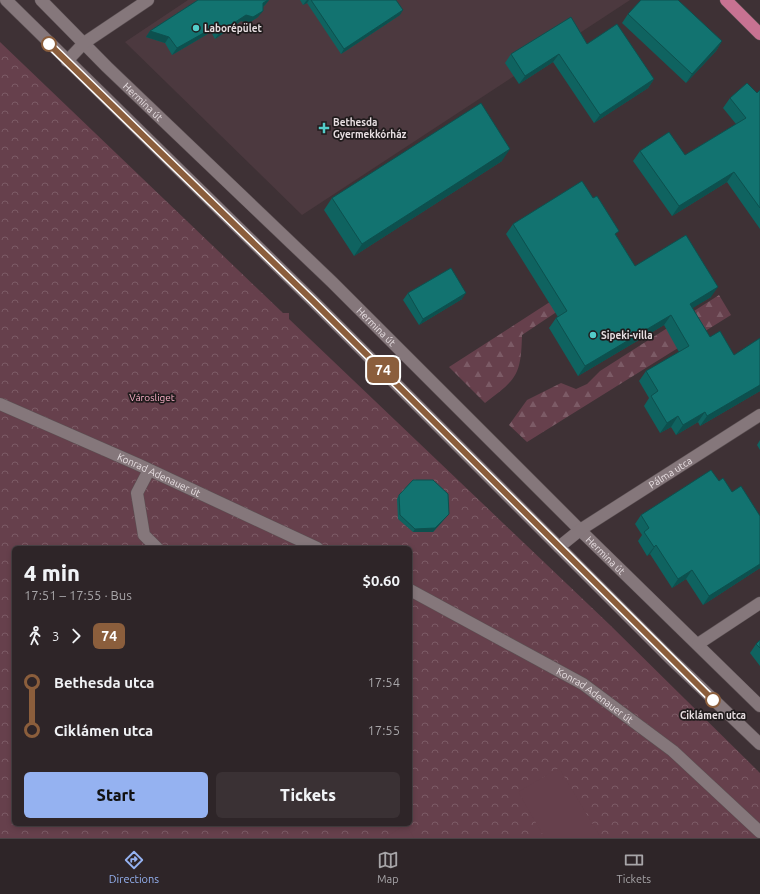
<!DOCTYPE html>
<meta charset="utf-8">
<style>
:root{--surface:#2e2528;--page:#3a3134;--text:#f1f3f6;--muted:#a7a5a8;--line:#494245;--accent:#95b2f1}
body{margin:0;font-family:Ubuntu,sans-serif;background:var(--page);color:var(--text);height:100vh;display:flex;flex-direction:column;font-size:15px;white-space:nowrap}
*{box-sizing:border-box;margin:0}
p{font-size:13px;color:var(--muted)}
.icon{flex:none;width:22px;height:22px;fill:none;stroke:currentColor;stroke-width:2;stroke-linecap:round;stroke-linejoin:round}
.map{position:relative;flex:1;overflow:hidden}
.side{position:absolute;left:12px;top:546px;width:400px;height:280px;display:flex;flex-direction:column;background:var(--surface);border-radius:6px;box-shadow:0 2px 6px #0003,0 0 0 1px var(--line)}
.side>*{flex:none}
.badge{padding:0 8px;border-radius:6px;font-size:14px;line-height:26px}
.map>.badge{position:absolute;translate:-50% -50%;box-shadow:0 0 0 2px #fff}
.legs{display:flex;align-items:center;gap:6px;height:44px;padding:0 12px;font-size:13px}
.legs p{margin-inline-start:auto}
.summary{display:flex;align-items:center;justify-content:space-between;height:68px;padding:0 12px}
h1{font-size:22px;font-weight:800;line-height:30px}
.cta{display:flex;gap:8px;margin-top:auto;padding:8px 12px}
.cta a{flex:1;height:46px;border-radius:6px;background:var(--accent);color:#111;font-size:16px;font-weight:800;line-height:46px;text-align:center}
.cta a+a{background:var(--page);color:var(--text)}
ul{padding:0 12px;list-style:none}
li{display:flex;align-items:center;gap:14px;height:48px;font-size:15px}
li i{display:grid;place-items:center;width:6px;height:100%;margin:0 5px;background:currentColor}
li i::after{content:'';width:10px;height:10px;margin:-5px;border:3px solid;border-radius:50%;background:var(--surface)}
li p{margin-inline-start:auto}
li:first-child i{background:linear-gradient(#0000 50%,currentColor 0)}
li:last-child i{background:linear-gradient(currentColor 50%,#0000 0)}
.tabs{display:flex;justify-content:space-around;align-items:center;height:56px;border-top:1px solid var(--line);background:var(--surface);font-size:11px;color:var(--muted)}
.tabs a{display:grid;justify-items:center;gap:2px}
.tabs .on{color:var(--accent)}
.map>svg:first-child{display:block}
.built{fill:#4c393f}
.forest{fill:url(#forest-firs)}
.park{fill:url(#park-crowns);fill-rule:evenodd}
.pitch{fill:#66404c}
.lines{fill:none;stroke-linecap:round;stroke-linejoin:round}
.minor-casing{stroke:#5b5053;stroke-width:13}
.major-casing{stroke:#5b5053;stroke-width:13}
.minor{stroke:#85777b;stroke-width:12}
.major{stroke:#c87292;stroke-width:12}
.wall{fill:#0f6360}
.shaded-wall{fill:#0d504e}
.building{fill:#127370;stroke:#0d504e}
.line-1-casing{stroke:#fff;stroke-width:9}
.line-1{stroke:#8b5e3c;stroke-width:6}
.poi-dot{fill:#53cdc9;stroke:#201b1c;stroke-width:1.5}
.stop-1-dot{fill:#fff;stroke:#8b5e3c;stroke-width:2}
.labels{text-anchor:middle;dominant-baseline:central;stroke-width:3.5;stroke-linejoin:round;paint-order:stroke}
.poi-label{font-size:10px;font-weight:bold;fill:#e7dee1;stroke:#201b1c;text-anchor:start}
.street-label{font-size:10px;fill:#e7dee1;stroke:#201b1c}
.park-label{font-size:10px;fill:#fab1c8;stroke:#201b1c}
.stop-label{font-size:10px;font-weight:bold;fill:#e7dee1;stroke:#201b1c}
</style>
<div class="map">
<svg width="760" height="838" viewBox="0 0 760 838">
<defs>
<pattern id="forest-firs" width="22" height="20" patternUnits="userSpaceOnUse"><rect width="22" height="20" fill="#66404c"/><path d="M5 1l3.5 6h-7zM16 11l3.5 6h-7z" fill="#7c5b66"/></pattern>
<pattern id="park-crowns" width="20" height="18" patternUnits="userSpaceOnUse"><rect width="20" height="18" fill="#66404c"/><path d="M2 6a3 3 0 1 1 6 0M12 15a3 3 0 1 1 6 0" fill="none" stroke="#7c5b66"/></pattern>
</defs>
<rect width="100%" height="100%" fill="#3e3135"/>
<!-- built -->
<path class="built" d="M188 0H630L302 215 125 42Z"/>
<!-- forest -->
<path class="forest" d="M573 287 579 297 522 335C521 375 517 379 485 403L449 367Z
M719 295 731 315 527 442 509 425 527 400 561 383 576 389 587 384 600 371Z"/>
<!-- park -->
<path class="park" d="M0 42 283 313H289V319L610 625 760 773V838H0ZM14 548H410V824H14Z"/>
<!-- pitch -->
<path class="pitch" d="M559 768 601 838H545L518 792Z
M406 824 414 838H385Z"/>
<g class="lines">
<defs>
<g id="minor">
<path d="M6 0 313 301 671 659 760 744"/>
<path id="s1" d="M41 0 107 67 332 282 580 530 760 706"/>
<path d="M67 61 84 43 148 0"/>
<path id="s2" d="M0 404 137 464 317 548"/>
<path d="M149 470 137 493 144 535 157 548"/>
<path id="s3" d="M559 547 580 530 760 415"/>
<path id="s4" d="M410 590 583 684 673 751 760 832"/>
<path d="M698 644 760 603"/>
</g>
<path id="major" d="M726 0 760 34"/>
</defs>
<!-- minor casing -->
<use href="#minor" class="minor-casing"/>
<!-- major casing -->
<use href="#major" class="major-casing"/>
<!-- minor -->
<use href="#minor" class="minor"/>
<!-- major -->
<use href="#major" class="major"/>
</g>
<!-- wall -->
<path class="wall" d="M198 0H269L265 5 263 7 258 17 249 23 241 21 215 39 211 32 172 55 165 43 146 37 150 31Z
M300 0H396L400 15 341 54 307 3 303 5Z
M628 14 722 41 716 51 686 83 622 23Z
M587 44 654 79 648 88 594 123 553 62 519 84 505 63 511 54Z
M760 90V229L727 182 672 216 633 161 640 151 685 155 736 124 723 108 730 98 757 93Z
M502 161 354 256 324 210 332 198Z
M513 224 616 235 635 266 711 297 692 308 710 337 734 355 760 391 700 426 698 422 676 435 671 427 660 433 644 406 649 398 639 381 646 371 679 352 664 325 578 376 549 328 556 318 558 317 506 234Z
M408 293 462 299 419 325 403 300Z
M760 440V450L757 445Z
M719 481 732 492 760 516V568L703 605 686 579 672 588 650 554 647 556 638 541 642 535 635 524 641 515Z
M399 495 449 514 433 532H413L398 519 397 499Z
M760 640V666L750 653 756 644Z"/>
<!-- shaded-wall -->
<path class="shaded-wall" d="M268 0H269L265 5 259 10 263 3Z
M307 0H309L307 3 303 5Z
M403 10 400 15 341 54 344 49Z
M263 11 258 17 249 23 241 21 215 39 220 32 246 15Z
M216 26 211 32 172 55 177 48Z
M150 31 169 37 165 43 146 37Z
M722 41 716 51 686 83 692 74Z
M559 54 553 62 519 84 525 76Z
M654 79 648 88 594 123 600 115Z
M510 149 502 161 354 256 362 244Z
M734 172 727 182 672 216 679 206Z
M718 287 711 297 683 314 690 304Z
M466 293 462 299 419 325 423 319Z
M671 315 664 325 578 376 585 366Z
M760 385V391L700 426 707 416Z
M705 412 698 422 676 435 683 425Z
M678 416 671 427 660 433 667 423Z
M449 514 433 532H413L415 529Z
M656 545 650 554 647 556 654 547Z
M760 564V568L703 605 709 596Z
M692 570 686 579 672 588 678 579Z"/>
<!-- building -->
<path class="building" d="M198 0H268L263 3V11L253 17 246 15 220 32 216 26 177 48 169 37 150 31Z
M311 0H396L403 10 344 49Z
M641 0H678L722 41 692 74 628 14Z
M571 17 587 44 617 24 654 79 600 115 559 54 525 76 511 54Z
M747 83 757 93 760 90V208L734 172 679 206 640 151 669 132 685 155 746 118 730 98Z
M481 103 510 149 362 244 332 198Z
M582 181 593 198 597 196 619 231 615 234 635 266 686 235 718 287 690 304 710 337 720 331 734 355 760 338V385L707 416 705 412 683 425 678 416 667 423 651 396 658 391 646 371 689 346 671 315 585 366 556 318 567 311 513 224Z
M451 268 466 293 423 319 408 293Z
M711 470 719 481 723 478 732 492 741 486 760 516V564L709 596 692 570 678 579 656 545 654 547 644 532 649 528 641 515Z
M413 480H433L448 494 449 514 435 528 415 529 400 515 399 495Z
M760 640V648L756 644Z"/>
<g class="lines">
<defs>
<path id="line-1" d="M49 44 313 301 713 700"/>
</defs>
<!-- line-1 casing -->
<use href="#line-1" class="line-1-casing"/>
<!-- line-1 -->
<use href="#line-1" class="line-1"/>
</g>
<!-- markers -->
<g class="poi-dot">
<circle cx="196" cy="28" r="4"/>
<path d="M322 122h4v4h4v4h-4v4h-4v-4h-4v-4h4z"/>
<circle cx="593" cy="335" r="4"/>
</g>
<g class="stop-1-dot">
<circle cx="49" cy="44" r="7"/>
<circle cx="713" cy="700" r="7"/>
</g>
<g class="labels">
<!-- poi labels -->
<g class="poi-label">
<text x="204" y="28">Laborépület</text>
<text x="333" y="122">Bethesda<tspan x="333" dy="12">Gyermekkórház</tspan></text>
<text x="601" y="335">Sipeki-villa</text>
</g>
<!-- street labels -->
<g class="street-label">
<text stroke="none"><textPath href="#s1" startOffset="144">Hermina út</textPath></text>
<text stroke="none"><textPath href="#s1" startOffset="468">Hermina út</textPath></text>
<text stroke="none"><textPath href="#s3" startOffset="134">Pálma utca</textPath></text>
<text stroke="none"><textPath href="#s2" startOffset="174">Konrad Adenauer út</textPath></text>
<text stroke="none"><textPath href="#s1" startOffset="792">Hermina út</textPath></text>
<text stroke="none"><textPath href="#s4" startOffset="213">Konrad Adenauer út</textPath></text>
</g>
<!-- park labels -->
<g class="park-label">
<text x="152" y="397">Városliget</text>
</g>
<!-- stop labels -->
<g class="stop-label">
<text x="713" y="715">Ciklámen utca</text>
</g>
</g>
</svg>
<b class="badge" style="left:383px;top:370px;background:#8b5e3c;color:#fff">74</b>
<section class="side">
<div class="summary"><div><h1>4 min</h1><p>17:51 – 17:55 · Bus</p></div><b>$0.60</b></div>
<div class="legs"><svg class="icon" aria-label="walk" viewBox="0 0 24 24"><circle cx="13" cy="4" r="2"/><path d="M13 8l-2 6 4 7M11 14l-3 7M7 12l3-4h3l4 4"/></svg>3<svg class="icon" aria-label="forward" viewBox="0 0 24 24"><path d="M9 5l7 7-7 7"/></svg><b class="badge" style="background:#8b5e3c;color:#fff">74</b></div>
<ul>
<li><i style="color:#8b5e3c"></i><b>Bethesda utca</b><p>17:54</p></li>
<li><i style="color:#8b5e3c"></i><b>Ciklámen utca</b><p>17:55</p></li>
</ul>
<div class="cta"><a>Start</a><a>Tickets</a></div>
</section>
</div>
<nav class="tabs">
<a class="on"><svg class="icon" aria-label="directions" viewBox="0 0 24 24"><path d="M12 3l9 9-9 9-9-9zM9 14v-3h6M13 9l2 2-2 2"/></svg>Directions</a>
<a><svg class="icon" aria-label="map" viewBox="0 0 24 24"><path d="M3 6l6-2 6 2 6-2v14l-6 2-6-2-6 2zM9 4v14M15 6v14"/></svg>Map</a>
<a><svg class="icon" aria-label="tickets" viewBox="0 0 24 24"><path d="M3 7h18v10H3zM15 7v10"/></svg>Tickets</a>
</nav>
